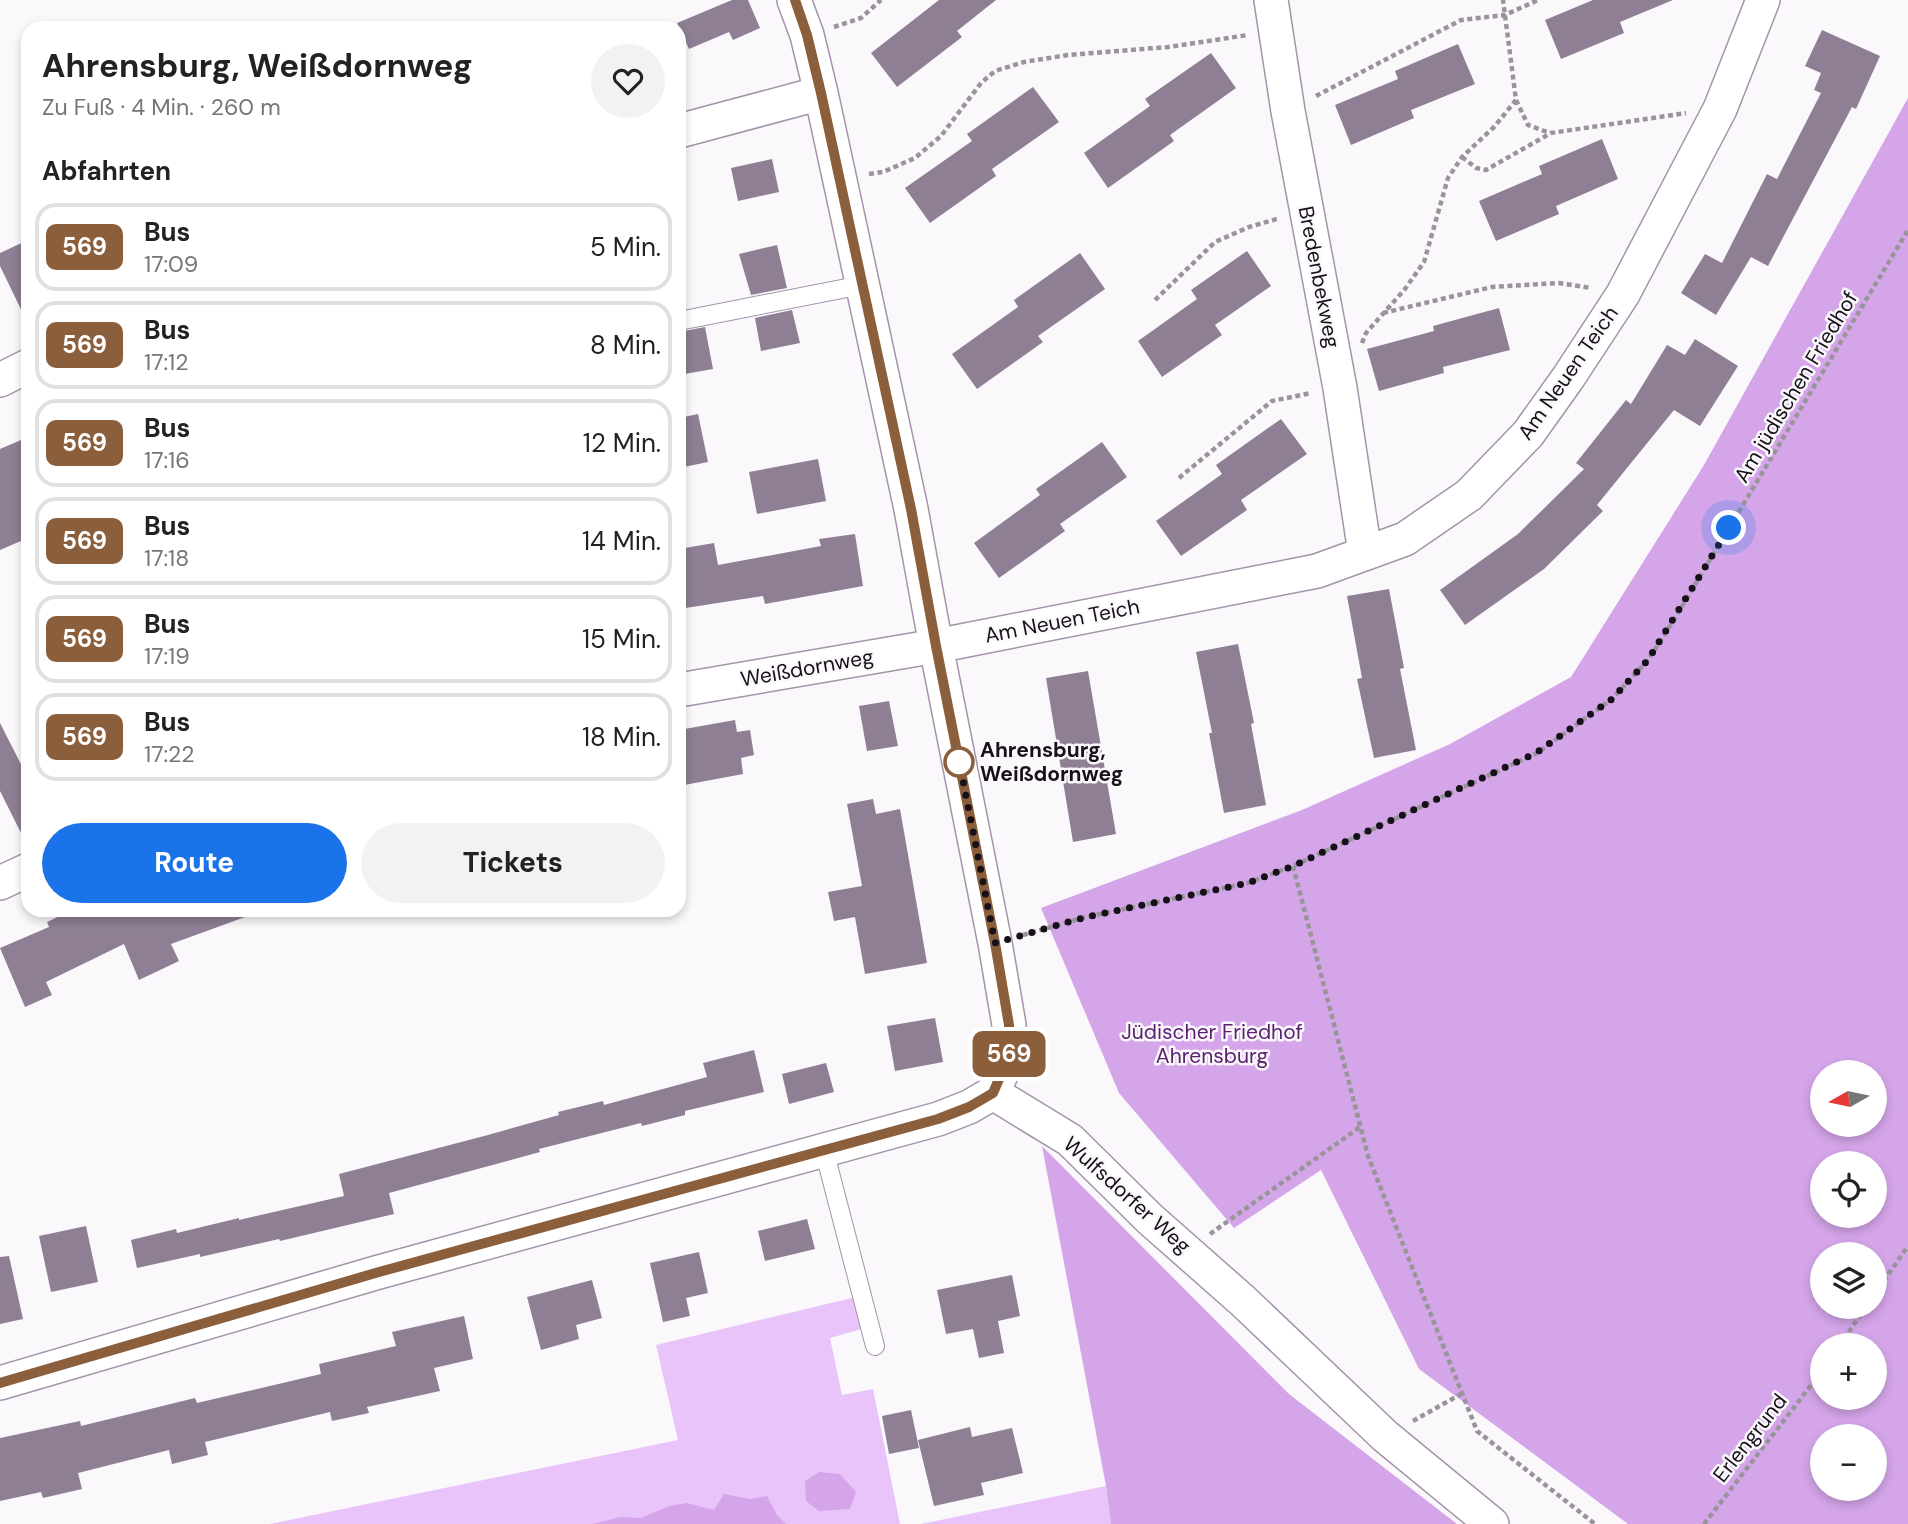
<!DOCTYPE html>
<html lang="de">
<meta charset="utf-8">
<style>
:root{--surface:#fff;--page:#f2f2f2;--text:#222;--muted:#767676;--line:#e0e0e0;--accent:#1a73e8}
body{margin:0;font-family:"DM Sans",sans-serif;background:var(--page);color:var(--text);height:100vh;display:flex;flex-direction:column;font-size:26px;white-space:nowrap}
*{box-sizing:border-box;margin:0}
p{font-size:23px;color:var(--muted)}
.icon{flex:none;width:38px;height:38px;fill:none;stroke:currentColor;stroke-width:2;stroke-linecap:round;stroke-linejoin:round}
.map{position:relative;flex:1;overflow:hidden}
.details{position:absolute;left:21px;top:21px;width:665px;height:896px;display:flex;flex-direction:column;background:var(--surface);border-radius:21px;box-shadow:0 4px 10px #0003}
.details>*{flex:none}
.badge{padding:0 14px;border-radius:10px;font-size:24px;line-height:46px}
.needle{width:46px;rotate:261deg}
.tools{position:absolute;left:1810px;top:1060px;display:grid;gap:14px}
.tools a{display:grid;place-items:center;width:77px;height:77px;border-radius:50%;background:var(--surface);box-shadow:0 4px 10px #0003;font-size:35px}
.you{position:absolute;width:35px;height:35px;margin:-18px;border:5px solid #fff;border-radius:50%;background:#1a73e8;box-shadow:0 0 0 10px #1a73e833}
.map>.badge{position:absolute;translate:-50% -50%;box-shadow:0 0 0 4px #fff}
h2{padding:0 21px;font-size:26px;line-height:63px}
.round{display:grid;place-items:center;flex:none;width:74px;height:74px;border-radius:37px;background:var(--page)}
.headline{display:flex;align-items:center;justify-content:space-between;height:119px;padding:0 21px}
h1{font-size:33px;font-weight:700;line-height:52px}
.primary-button{display:flex;gap:14px;margin-top:auto;padding:14px 21px}
.primary-button a{flex:1;height:80px;border-radius:42px;background:var(--accent);color:#fff;font-size:28px;font-weight:700;line-height:80px;text-align:center}
.primary-button a+a{background:var(--page);color:var(--text)}
ul{padding:0;list-style:none}
li{display:flex;align-items:center;gap:21px;height:88px;margin:0 14px 10px;padding:0 7px;border:4px solid var(--line);border-radius:21px}
li div{flex:1}
li b{display:block;font-size:26px}
li em{font-style:normal}
li .badge{min-width:77px;font-weight:700;text-align:center}
.map>svg:first-child{display:block}
.green{fill:#e9c4fa}
.forest{fill:#d4a5e9;fill-rule:evenodd}
.building{fill:#8e7f94}
.lines{fill:none;stroke-linecap:round;stroke-linejoin:round}
.lane-casing{stroke:#a394aa;stroke-width:20}
.street-casing{stroke:#a394aa;stroke-width:36}
.path{stroke:#99949a;stroke-width:4.5;stroke-dasharray:5 3.5;stroke-linecap:butt}
.lane{stroke:#fff;stroke-width:18}
.street{stroke:#fff;stroke-width:33}
.line-casing{stroke:#fff;stroke-width:16}
.line{stroke:#8b5e3c;stroke-width:10}
.walk{stroke:#161018;stroke-width:7;stroke-dasharray:0 12.6}
.stop-dot{fill:#fff;stroke:#8b5e3c;stroke-width:3.5}
.labels{text-anchor:middle;dominant-baseline:central;stroke-width:5;stroke-linejoin:round;paint-order:stroke}
.street-label{font-size:21px;fill:#161018;stroke:#fbf8fc}
.stop-label{font-size:21px;font-weight:bold;fill:#161018;stroke:#fbf8fc;text-anchor:start}
.park-label{font-size:21px;fill:#5a2170;stroke:#fbf8fc}
</style>
<div class="map">
<svg width="1908" height="1524" viewBox="0 0 1908 1524">
<rect width="100%" height="100%" fill="#fbf8fc"/>
<!-- green -->
<path class="green" d="M856 1297 862 1329 830 1338 842 1395 873 1389 900 1524H270L678 1440 656 1345Z
M1106 1486 1111 1524H921Z"/>
<!-- forest -->
<path class="forest" d="M1908 98V1524H1628L1419 1369 1321 1170 1234 1228 1119 1093 1041 908 1302 810 1450 744 1571 677 1704 465ZM1822 1073H1874V1125H1822ZM1822 1164H1874V1216H1822ZM1822 1255H1874V1307H1822ZM1822 1346H1874V1398H1822ZM1822 1437H1874V1489H1822Z
M1042 1146 1289 1394 1457 1524H1111L1106 1486Z
M819 1472 840 1474 856 1492 850 1509 819 1511 806 1501 805 1481Z
M724 1494 750 1499 767 1496 777 1515 786 1524H593L620 1517 641 1518 669 1506 687 1503 714 1510Z"/>
<!-- building -->
<path class="building" d="M732 0H748L760 28 733 40 729 32 689 49 677 23Z
M939 0H996L957 31 962 37 897 87 871 53Z
M1593 0H1673L1620 22 1624 33 1561 59 1545 20Z
M1822 30 1880 56 1856 109 1852 107 1768 266 1751 257 1716 315 1681 293 1705 254 1722 263 1767 174 1777 179 1821 93 1814 90 1821 73 1805 66Z
M1458 44 1475 84 1411 110 1414 118 1351 145 1335 105 1398 79 1395 71Z
M1211 53 1236 88 1170 135 1174 141 1108 188 1084 153 1150 106 1145 99Z
M1033 87 1059 122 992 169 996 176 930 223 905 188 972 141 967 134Z
M1602 139 1618 179 1556 206 1559 214 1496 241 1479 201 1542 174 1539 166Z
M772 159 779 192 738 201 731 168Z
M28 240V324L0 266V253Z
M777 245 787 288 751 295 739 254Z
M1247 251 1271 286 1215 325 1222 335 1162 377 1138 341 1197 299 1191 290Z
M1080 253 1105 289 1038 336 1043 342 977 389 952 354 1018 307 1014 300Z
M1499 308 1510 350 1443 367 1444 373 1379 391 1367 349 1434 331 1433 326Z
M792 310 800 343 761 351 755 318Z
M705 327 713 369 679 375V332Z
M1695 339 1738 366 1700 426 1674 410 1597 505 1603 511 1544 569 1465 625 1440 590 1518 534 1584 469 1576 463 1626 400 1631 404 1667 345 1685 355Z
M698 414 708 462 679 468V418Z
M1281 419 1307 454 1241 500 1247 510 1181 556 1156 521 1222 474 1216 465Z
M28 437V538L0 550V449Z
M1102 442 1127 477 1060 524 1065 531 999 578 974 543 1040 495 1036 489Z
M818 459 826 501 757 514 749 472Z
M855 534 863 586 765 604 763 596 679 609V549L714 543 718 565 821 546 819 539Z
M1389 589 1404 668 1400 669 1416 750 1374 758 1357 679 1362 678 1347 596Z
M1238 644 1254 723 1251 724 1266 805 1224 813 1209 733H1212L1196 652Z
M1088 671 1116 834 1073 842 1046 678Z
M889 701 898 746 867 751 859 706Z
M735 720 737 732 750 730 754 755 741 758 743 774 679 786V730Z
M0 723 28 778V847L0 791Z
M873 799 876 814 900 809 927 963 865 974 855 917 834 921 828 892 862 886 847 804Z
M72 910H256V913L171 944 179 961 139 980 124 944 46 982 52 995 25 1007 0 948 49 927 47 922Z
M935 1018 943 1062 895 1071 887 1026Z
M754 1050 764 1092 685 1111V1115L642 1126 641 1123 539 1149 540 1152 389 1193 394 1214 280 1241 279 1239 200 1257V1254L137 1268 131 1240 176 1229 177 1233 239 1218V1220L344 1196 339 1174 488 1135 559 1115 558 1112 603 1101 604 1105 707 1077 703 1063Z
M826 1063 834 1092 789 1104 782 1074Z
M807 1219 815 1249 765 1261 758 1231Z
M86 1226 98 1282 51 1292 39 1236Z
M699 1252 708 1293 686 1298 690 1316 663 1322 650 1263Z
M9 1256 23 1319 0 1324V1257Z
M1012 1275 1020 1316 998 1321 1004 1353 979 1358 973 1329 946 1334 937 1290Z
M592 1280 602 1318 576 1325 579 1339 541 1350 527 1297Z
M464 1316 473 1359 434 1368 440 1391 367 1407 369 1413 332 1421 330 1412 205 1442 208 1455 172 1464 169 1450 78 1473 82 1489 43 1498 41 1492 0 1501V1438L80 1421 81 1426 195 1398 197 1403 321 1374 319 1364 396 1346 392 1332Z
M911 1410 919 1448 889 1454 882 1416Z
M970 1427 972 1437 1012 1428 1023 1473 981 1483 984 1495 934 1506 918 1440Z"/>
<g class="lines">
<defs>
<path id="lane" d="M679 321 862 285
M824 1150 875 1346"/>
<path id="street" d="M794 0 807 35 821 93 911 509 936 646 995 943 1009 1025V1056L993 1093
M1271 0 1288 111 1340 388 1365 553
M679 131 821 93
M0 380 28 366
M679 690 936 646 1317 571 1405 539 1469 495 1528 434 1568 378 1623 294 1720 109 1763 0
M0 883 28 870
M993 1093 1070 1140 1150 1219 1243 1301 1385 1436 1492 1524
M0 1383 379 1272 938 1119 969 1107 993 1093"/>
</defs>
<!-- lane casing -->
<use href="#lane" class="lane-casing"/>
<!-- street casing -->
<use href="#street" class="street-casing"/>
<!-- path -->
<path class="path" d="M834 27 861 18 881 0
M1316 96 1461 20 1505 15 1538 0
M1516 100 1528 125 1550 133
M1462 157 1476 168 1486 170 1551 133 1686 113
M869 174 883 172 915 158 941 136 981 83 995 71 1024 62 1068 55 1168 47 1248 35
M1155 300 1215 242 1249 227 1280 218
M1383 313 1492 287 1559 283 1591 288
M1362 343 1366 333 1405 289 1424 262 1448 178 1462 157 1494 127 1516 100 1503 0
M1179 478 1272 401 1311 393
M1293 866 1368 1156 1477 1431 1595 1524
M1023 935 1086 917 1248 883 1293 866 1537 753 1612 699 1648 660 1672 623 1908 230
M1210 1234 1360 1127
M1874 1295 1908 1246
M1839 1346 1866 1307
M1413 1421 1461 1394
M1704 1524 1822 1371"/>
<!-- lane -->
<use href="#lane" class="lane"/>
<!-- street -->
<use href="#street" class="street"/>
</g>
<g class="lines">
<defs>
<path id="line" d="M0 1383 379 1272 938 1119 969 1107 993 1093 1009 1056V1025L995 943 936 646 911 509 821 93 807 35 795 0"/>
</defs>
<!-- line casing -->
<use href="#line" class="line-casing"/>
<!-- line -->
<use href="#line" class="line"/>
<!-- walk -->
<path class="walk" d="M959 762V760L995 943 1086 917 1248 883 1293 866 1536 753 1612 699 1648 660 1729 528"/>
</g>
<!-- markers -->
<circle class="stop-dot" cx="959" cy="762" r="14"/>
<g class="labels">
<!-- street labels -->
<g class="street-label">
<text transform="translate(1319 277) rotate(79)">Bredenbekweg</text>
<text transform="translate(1568 373) rotate(-55)">Am Neuen Teich</text>
<text transform="translate(1796 387) rotate(-59)">Am jüdischen Friedhof</text>
<text transform="translate(1062 621) rotate(-11)">Am Neuen Teich</text>
<text transform="translate(807 668) rotate(-10)">Weißdornweg</text>
<text transform="translate(1127 1195) rotate(42)">Wulfsdorfer Weg</text>
<text transform="translate(1750 1438) rotate(-52)">Erlengrund</text>
</g>
<!-- stop labels -->
<g class="stop-label">
<text x="980" y="750">Ahrensburg,<tspan x="980" dy="24">Weißdornweg</tspan></text>
</g>
<!-- park labels -->
<g class="park-label">
<text x="1212" y="1032">Jüdischer Friedhof<tspan x="1212" dy="24">Ahrensburg</tspan></text>
</g>
</g>
</svg>
<div class="tools">
<a><svg class="needle" viewBox="-14 -14 28 28"><path d="M0-13l5 13h-10z" fill="#e53935"/><path d="M0 13l5-13h-10z" fill="#767676"/></svg></a>
<a><svg class="icon" aria-label="locate" viewBox="0 0 24 24"><circle cx="12" cy="12" r="6"/><path d="M12 2v4M12 18v4M2 12h4M18 12h4"/></svg></a>
<a><svg class="icon" aria-label="layers" viewBox="0 0 24 24"><path d="M12 4l9 5-9 5-9-5zM3 14l9 5 9-5"/></svg></a>
<a>+</a>
<a>−</a>
</div>
<div class="you" style="left:1729px;top:528px"></div>
<b class="badge" style="left:1009px;top:1054px;background:#8b5e3c;color:#fff">569</b>
<section class="details">
<div class="headline"><div><h1>Ahrensburg, Weißdornweg</h1><p>Zu Fuß · 4 Min. · 260 m</p></div><a class="round"><svg class="icon" aria-label="heart" viewBox="0 0 24 24"><path d="M12 20l-8-8c-3-5 5-10 8-4 3-6 11-1 8 4z"/></svg></a></div>
<h2>Abfahrten</h2>
<ul>
<li><span class="badge" style="background:#8b5e3c;color:#fff">569</span><div><b>Bus</b><p>17:09</p></div><em>5 Min.</em></li>
<li><span class="badge" style="background:#8b5e3c;color:#fff">569</span><div><b>Bus</b><p>17:12</p></div><em>8 Min.</em></li>
<li><span class="badge" style="background:#8b5e3c;color:#fff">569</span><div><b>Bus</b><p>17:16</p></div><em>12 Min.</em></li>
<li><span class="badge" style="background:#8b5e3c;color:#fff">569</span><div><b>Bus</b><p>17:18</p></div><em>14 Min.</em></li>
<li><span class="badge" style="background:#8b5e3c;color:#fff">569</span><div><b>Bus</b><p>17:19</p></div><em>15 Min.</em></li>
<li><span class="badge" style="background:#8b5e3c;color:#fff">569</span><div><b>Bus</b><p>17:22</p></div><em>18 Min.</em></li>
</ul>
<div class="primary-button"><a>Route</a><a>Tickets</a></div>
</section>
</div>
